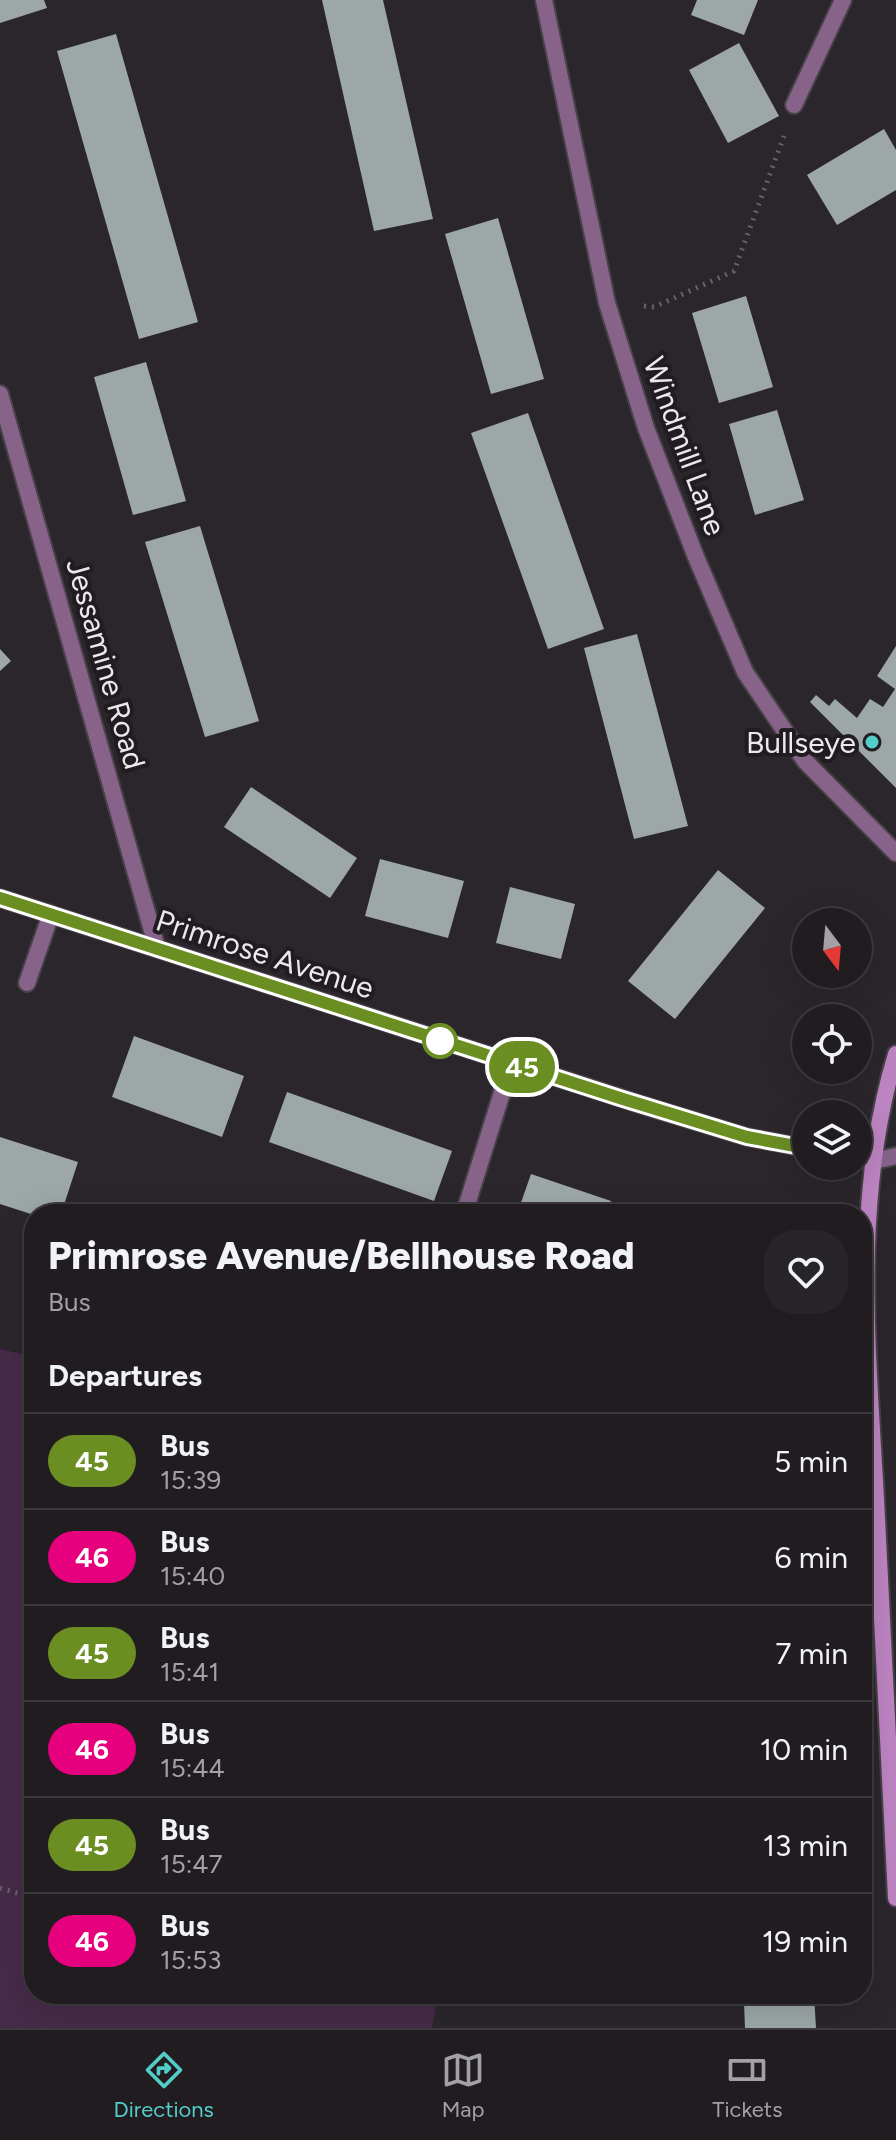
<!DOCTYPE html>
<style>
:root{--surface:#201c20;--page:#282529;--text:#f1f3f6;--muted:#a2a1a5;--line:#3d3a3e;--accent:#53cdc9}
body{margin:0;font-family:Figtree,sans-serif;background:var(--page);color:var(--text);height:100vh;display:flex;flex-direction:column;font-size:30px;white-space:nowrap}
*{box-sizing:border-box;margin:0}
p{font-size:26px;color:var(--muted)}
.icon{flex:none;width:44px;height:44px;fill:none;stroke:currentColor;stroke-width:2;stroke-linecap:round;stroke-linejoin:round}
.map{position:relative;flex:1;overflow:hidden}
.details{position:absolute;left:24px;top:1204px;width:848px;height:800px;display:flex;flex-direction:column;background:var(--surface);border-radius:32px;box-shadow:0 8px 32px #0002,0 0 0 2px var(--line)}
.details>*{flex:none}
.badge{padding:0 16px;border-radius:26px;font-size:28px;line-height:52px}
.needle{width:52px;rotate:164deg}
.tools{position:absolute;left:792px;top:908px;display:grid;gap:16px}
.tools a{display:grid;place-items:center;width:80px;height:80px;border-radius:50%;background:var(--surface);box-shadow:0 8px 32px #0002,0 0 0 2px var(--line);font-size:40px}
.map>.badge{position:absolute;translate:-50% -50%;box-shadow:0 0 0 4px #fff}
h2{padding:0 24px;font-size:30px;line-height:72px}
.round{display:grid;place-items:center;flex:none;width:84px;height:84px;border-radius:32px;background:var(--page)}
.summary{display:flex;align-items:center;justify-content:space-between;height:136px;padding:0 24px}
h1{font-size:38px;font-weight:800;line-height:60px}
ul{padding:0;list-style:none}
li{display:flex;align-items:center;gap:24px;height:96px;padding:0 24px;border-top:2px solid var(--line)}
li div{flex:1}
li b{display:block;font-size:30px}
li em{font-style:normal}
li .badge{min-width:88px;font-weight:700;text-align:center}
.tabs{display:flex;justify-content:space-around;align-items:center;height:112px;border-top:2px solid var(--line);background:var(--surface);font-size:22px;color:var(--muted)}
.tabs a{display:grid;justify-items:center;gap:4px}
.tabs .active{color:var(--accent)}
.map>svg:first-child{display:block}
.green{fill:#472b4a}
.building{fill:#9ca7a6}
.lines{fill:none;stroke-linecap:round;stroke-linejoin:round}
.service-casing{stroke:#464146;stroke-width:20}
.minor-casing{stroke:#464146;stroke-width:20}
.secondary-casing{stroke:#464146;stroke-width:20}
.path{stroke:#676267;stroke-width:5;stroke-dasharray:2 6;stroke-linecap:butt}
.service{stroke:#87638a;stroke-width:16}
.minor{stroke:#87638a;stroke-width:16}
.secondary{stroke:#bd84c2;stroke-width:16}
.line-casing{stroke:#fff;stroke-width:18}
.line{stroke:#6b8e23;stroke-width:12}
.poi-dot{fill:#53cdc9;stroke:#211c21;stroke-width:3}
.stop-dot{fill:#fff;stroke:#6b8e23;stroke-width:4}
.labels{text-anchor:middle;dominant-baseline:central;stroke-width:8;stroke-linejoin:round;paint-order:stroke}
.street-label{font-size:30px;fill:#ece9ec;stroke:#211c21}
.poi-label{font-size:30px;fill:#ece9ec;stroke:#211c21;text-anchor:end}
</style>
<div class="map">
<svg width="896" height="2028" viewBox="0 0 896 2028">
<rect width="100%" height="100%" fill="#2b262b"/>
<!-- green -->
<path class="green" d="M0 1349 34 1357V1994H438L432 2028H0Z"/>
<!-- building -->
<path class="building" d="M0 0H44L47 8 0 23Z
M322 0H383L433 219 374 231Z
M697 0H758L744 35 691 15Z
M116 34 198 322 139 339 57 51Z
M739 43 779 116 728 143 689 70Z
M884 129 896 150V190L837 225 807 175Z
M498 218 544 379 491 394 445 234Z
M746 296 773 387 719 403 692 313Z
M146 362 186 501 133 515 94 377Z
M777 410 804 500 755 515 729 424Z
M528 413 604 629 548 649 471 433Z
M200 526 259 721 205 737 145 542Z
M637 634 688 826 634 839 584 648Z
M896 646V788L810 702 816 695 829 706 835 699 857 718 870 699 883 707 895 689 877 676Z
M0 649 11 661 0 671Z
M251 787 357 858 330 898 224 827Z
M380 859 464 881 448 938 365 916Z
M718 870 765 908 675 1019 628 981Z
M510 887 575 904 561 959 496 943Z
M134 1036 244 1076 222 1137 112 1097Z
M287 1092 452 1151 434 1201 269 1142Z
M0 1137 78 1162 61 1214 34 1215 0 1204Z
M531 1174 611 1201 607 1214H517Z
M707 1994H814L816 2028H745L744 2003 708 2006Z"/>
<g class="lines">
<defs>
<path id="service" d="M27 983 51 914
M874 1161 896 1156"/>
<path id="minor" d="M544 0 607 303 646 428 696 557 745 672 805 761 896 853
M794 105 843 0
M0 394 157 948
M0 898 652 1108 747 1137 806 1148
M858 1158 874 1161
M464 1214 511 1064"/>
<path id="secondary" d="M896 1054C852 1198 868 1351 876 1499 883 1632 890 1765 896 1898"/>
</defs>
<!-- service casing -->
<use href="#service" class="service-casing"/>
<!-- minor casing -->
<use href="#minor" class="minor-casing"/>
<!-- secondary casing -->
<use href="#secondary" class="secondary-casing"/>
<!-- path -->
<path class="path" d="M644 306 654 307 734 271 784 136
M0 1888 34 1898"/>
<!-- service -->
<use href="#service" class="service"/>
<!-- minor -->
<use href="#minor" class="minor"/>
<!-- secondary -->
<use href="#secondary" class="secondary"/>
</g>
<g class="lines">
<defs>
<path id="line" d="M0 898 623 1099 747 1137 806 1148"/>
</defs>
<!-- line casing -->
<use href="#line" class="line-casing"/>
<!-- line -->
<use href="#line" class="line"/>
</g>
<!-- markers -->
<circle class="poi-dot" cx="872" cy="742" r="8"/>
<circle class="stop-dot" cx="440" cy="1041" r="16"/>
<g class="labels">
<!-- street labels -->
<g class="street-label">
<text transform="translate(685 446) rotate(70)">Windmill Lane</text>
<text transform="translate(106 664) rotate(74)">Jessamine Road</text>
<text transform="translate(265 954) rotate(18)">Primrose Avenue</text>
</g>
<!-- poi labels -->
<g class="poi-label">
<text x="856" y="742">Bullseye</text>
</g>
</g>
</svg>
<div class="tools">
<a><svg class="needle" viewBox="-14 -14 28 28"><path d="M0-13l5 13h-10z" fill="#e53935"/><path d="M0 13l5-13h-10z" fill="#a2a1a5"/></svg></a>
<a><svg class="icon" aria-label="locate" viewBox="0 0 24 24"><circle cx="12" cy="12" r="6"/><path d="M12 2v4M12 18v4M2 12h4M18 12h4"/></svg></a>
<a><svg class="icon" aria-label="layers" viewBox="0 0 24 24"><path d="M12 4l9 5-9 5-9-5zM3 14l9 5 9-5"/></svg></a>
</div>
<b class="badge" style="left:522px;top:1067px;background:#6b8e23;color:#fff">45</b>
<section class="details">
<div class="summary"><div><h1>Primrose Avenue/Bellhouse Road</h1><p>Bus</p></div><a class="round"><svg class="icon" aria-label="heart" viewBox="0 0 24 24"><path d="M12 20l-8-8c-3-5 5-10 8-4 3-6 11-1 8 4z"/></svg></a></div>
<h2>Departures</h2>
<ul>
<li><span class="badge" style="background:#6b8e23;color:#fff">45</span><div><b>Bus</b><p>15:39</p></div><em>5 min</em></li>
<li><span class="badge" style="background:#e6007e;color:#fff">46</span><div><b>Bus</b><p>15:40</p></div><em>6 min</em></li>
<li><span class="badge" style="background:#6b8e23;color:#fff">45</span><div><b>Bus</b><p>15:41</p></div><em>7 min</em></li>
<li><span class="badge" style="background:#e6007e;color:#fff">46</span><div><b>Bus</b><p>15:44</p></div><em>10 min</em></li>
<li><span class="badge" style="background:#6b8e23;color:#fff">45</span><div><b>Bus</b><p>15:47</p></div><em>13 min</em></li>
<li><span class="badge" style="background:#e6007e;color:#fff">46</span><div><b>Bus</b><p>15:53</p></div><em>19 min</em></li>
</ul>
</section>
</div>
<nav class="tabs">
<a class="active"><svg class="icon" aria-label="directions" viewBox="0 0 24 24"><path d="M12 3l9 9-9 9-9-9zM9 14v-3h6M13 9l2 2-2 2"/></svg>Directions</a>
<a><svg class="icon" aria-label="map" viewBox="0 0 24 24"><path d="M3 6l6-2 6 2 6-2v14l-6 2-6-2-6 2zM9 4v14M15 6v14"/></svg>Map</a>
<a><svg class="icon" aria-label="tickets" viewBox="0 0 24 24"><path d="M3 7h18v10H3zM15 7v10"/></svg>Tickets</a>
</nav>
